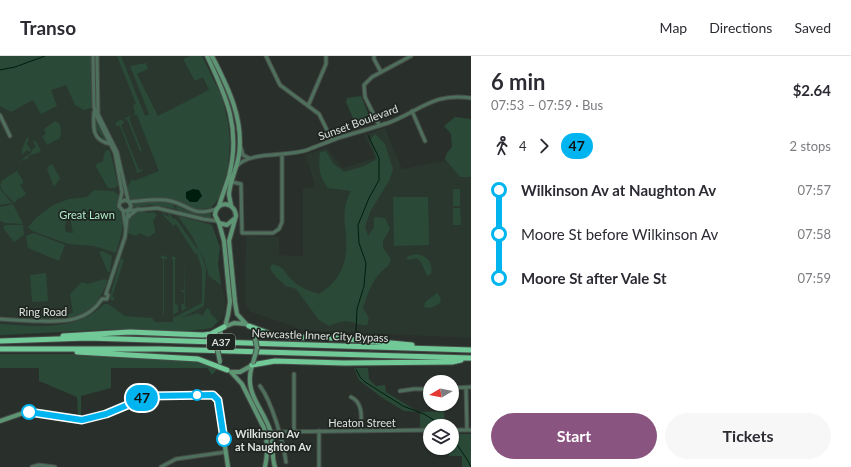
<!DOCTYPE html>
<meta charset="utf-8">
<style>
:root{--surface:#fff;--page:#f7f7f7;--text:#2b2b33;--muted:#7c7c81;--line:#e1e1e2;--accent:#8a5480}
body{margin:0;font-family:Lato,sans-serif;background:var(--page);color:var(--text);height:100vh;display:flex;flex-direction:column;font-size:15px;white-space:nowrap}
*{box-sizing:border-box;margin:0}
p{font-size:13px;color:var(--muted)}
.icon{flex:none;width:22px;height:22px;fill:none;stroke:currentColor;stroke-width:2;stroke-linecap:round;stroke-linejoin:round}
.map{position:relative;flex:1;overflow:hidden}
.drawer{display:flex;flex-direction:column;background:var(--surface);width:380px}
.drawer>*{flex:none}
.badge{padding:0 8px;border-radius:13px;font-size:14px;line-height:26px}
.needle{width:26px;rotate:260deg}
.tools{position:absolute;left:423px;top:319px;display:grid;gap:8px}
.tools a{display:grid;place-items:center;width:36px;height:36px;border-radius:50%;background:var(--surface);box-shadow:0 1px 3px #0004;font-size:20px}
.map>.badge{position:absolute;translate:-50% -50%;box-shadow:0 0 0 2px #fff}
.legs{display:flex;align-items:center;gap:6px;height:44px;padding:0 20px;font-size:13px}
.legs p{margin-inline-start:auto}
.overview{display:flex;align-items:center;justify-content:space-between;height:68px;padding:0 20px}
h1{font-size:22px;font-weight:700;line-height:30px}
.primary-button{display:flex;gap:8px;margin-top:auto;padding:8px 20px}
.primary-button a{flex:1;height:46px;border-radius:24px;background:var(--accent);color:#fff;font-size:16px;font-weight:700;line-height:46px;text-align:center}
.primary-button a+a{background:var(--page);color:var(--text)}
ul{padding:0 20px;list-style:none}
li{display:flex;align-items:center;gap:14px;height:44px;font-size:15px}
li i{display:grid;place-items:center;width:6px;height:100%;margin:0 5px;background:currentColor}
li i::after{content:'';width:10px;height:10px;margin:-5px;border:3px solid;border-radius:50%;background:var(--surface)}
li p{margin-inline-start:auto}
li:first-child i{background:linear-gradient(#0000 50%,currentColor 0)}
li:last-child i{background:linear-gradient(currentColor 50%,#0000 0)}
header{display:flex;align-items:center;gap:24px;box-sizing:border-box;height:56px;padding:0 20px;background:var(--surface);border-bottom:1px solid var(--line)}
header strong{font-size:19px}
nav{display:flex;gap:22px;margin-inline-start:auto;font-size:14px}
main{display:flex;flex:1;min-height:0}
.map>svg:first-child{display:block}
.built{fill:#2a372f}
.green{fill:#2a4937;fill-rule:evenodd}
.water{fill:#001e0d}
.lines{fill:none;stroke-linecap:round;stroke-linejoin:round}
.stream{stroke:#001e0d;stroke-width:1}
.street-casing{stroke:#464c48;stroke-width:5}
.secondary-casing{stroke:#464c48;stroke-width:6}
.highway-casing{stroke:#464c48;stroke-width:7}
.street{stroke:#4d6f5b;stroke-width:3}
.secondary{stroke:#5d9474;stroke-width:4}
.highway{stroke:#71c998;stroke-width:5}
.secondary-bridge-casing{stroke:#464c48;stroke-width:6;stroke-linecap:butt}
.secondary-bridge{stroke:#5d9474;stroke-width:4}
.line-1-casing{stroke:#fff;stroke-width:9}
.line-1{stroke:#00b5ef;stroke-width:6}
.stop-1-dot{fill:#fff;stroke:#00b5ef;stroke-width:2}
.labels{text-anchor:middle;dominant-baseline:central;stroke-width:3.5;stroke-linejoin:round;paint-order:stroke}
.shield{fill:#1f2521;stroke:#a5a9a6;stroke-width:1}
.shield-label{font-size:10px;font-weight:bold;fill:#dee2df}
.street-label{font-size:11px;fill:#dee2df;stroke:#1f2521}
.park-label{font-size:11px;fill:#b1efc9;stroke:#1f2521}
.stop-label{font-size:11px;font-weight:bold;fill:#dee2df;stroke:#1f2521;text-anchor:start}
</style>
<header>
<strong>Transo</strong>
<nav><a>Map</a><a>Directions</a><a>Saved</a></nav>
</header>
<main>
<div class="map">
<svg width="471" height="411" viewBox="0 0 471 411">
<rect width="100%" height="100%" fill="#292f2b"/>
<!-- built -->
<path class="built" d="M0 0H202L222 41 228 67 230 85 228 112 224 127 219 142 211 152 209 157V163L220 191 218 208 225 244V256L222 263 212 272 205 274 116 273 0 280Z
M385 72 402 113 455 103 471 80V282L303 274 251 256 245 248 246 180 279 181V199L303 200V132L315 131 306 99 326 92 343 112 375 102 364 79Z"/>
<!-- green -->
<path class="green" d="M0 0H91L92 35 91 52 84 54 75 49 66 29 51 34 57 50 41 58 33 44 11 56 0 50Z
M117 0H121L145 60 149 58 130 10 146 7 148 13 137 18 158 60 209 34 203 21 195 25 183 3 190 0H202L222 41 228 67 230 85 228 112 224 127 219 142 211 152 197 154 183 147 168 142 140 144 131 143 128 140 126 131 128 130 132 123 134 125 159 115 137 59H134L135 56 133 49 136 48Z
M361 40 372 67 357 71 346 46 347 42Z
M130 60 132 61 129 62 142 95H140L127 63 125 64V62Z
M455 61 471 63V121H460L445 103 447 97 452 91 451 78 444 70Z
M96 64 106 83 105 84 96 73Z
M120 64H122L124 67 121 69 139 114 142 113V115L137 117 135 116 137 115 120 70H117L115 67Z
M55 65 60 68 61 74 60 82 47 89 42 80 46 78 44 73Z
M375 78 385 88 393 113 389 125 370 156 365 171 368 180 374 171V161L385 162 390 173 383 185V192L391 203C389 212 386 211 380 217 371 227 367 240 363 252L369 262 367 269C361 270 357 267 351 266 344 264 336 267 329 270L319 264 296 233 286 230 276 221 270 213 272 208C287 212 282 214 291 223 299 231 308 235 319 238 341 224 348 207 346 180 345 169 343 158 346 147 347 143 349 139 351 135L328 132C319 121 318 110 320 96L326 95 333 107 344 116 364 110 377 103 370 84Z
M27 81 29 83 27 88 31 94 29 96 27 94 22 99V93Z
M35 84 41 95 38 97 30 99 27 103 22 104 19 110 21 104 31 97 32 95 31 94 36 91 33 85Z
M106 94 110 95 118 129 115 132H108L95 109 103 105 104 98Z
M52 108 60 122 54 131 47 113 48 111Z
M17 115 23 125V127L20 129 26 138 19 143 17 140 18 143 14 147C9 140 1 136 0 128L2 126 1 125Z
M0 133 12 147 0 149Z
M453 133H460V150H453Z
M94 134 113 135 120 140 118 146 123 171 116 197 94 190 68 188 32 175 28 171 37 161 53 149 69 143 87 141ZM69 161 70 162 73 177 66 176C64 170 65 166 69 161Z
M393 141H428L429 189 394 190Z
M132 146H167L173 148 175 153 159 150 150 149 132 152Z
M13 148 23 168 5 167 0 165V151Z
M176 149C187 155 198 161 211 157V163L177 154Z
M453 152H460L461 169H453Z
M142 154C146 158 149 157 154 156L157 159 153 165 155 173V177L148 181 139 177 137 180 127 177C128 165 129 158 142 154Z
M162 156 168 161H169L168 157H170L172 162 176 163 195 190 199 194 192 180 178 160 212 169 220 191 218 208 221 229 209 220 204 203 200 195 206 212 204 250 181 262 198 257 202 260 207 252 210 254 211 258 218 265 212 272 189 275 116 273 0 279V268C35 270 77 276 104 248H108L125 260 152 262 155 266H173V262L202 247V214L197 198H195L176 168 173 170C170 164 164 163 162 156Z
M5 169H23L24 179 14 186 3 172Z
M34 177 65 189 59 205 28 192 26 180Z
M103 195 112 200 110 216H108L99 196Z
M416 198C428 200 433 206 431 218L428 220 427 219 420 205 417 202 410 204 406 203 408 200Z
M162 199 167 201V203H164V259H163V203L160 202Z
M173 200 178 203H175V248L178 249V256L173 259V203H171Z
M184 201 185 251H188L182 255 181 248H184V236H181V235L184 234Z
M121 202 124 204 112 241H115L113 245 111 244 110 240Z
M46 217 48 245 32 246 30 219Z
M104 223 107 224C106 231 104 233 101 239 99 242 98 245 96 248 88 260 69 263 55 264V263H28L26 261V258H30V261L62 259 73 257 70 238 82 226 88 228Z
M437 237 441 242 440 247 431 252 424 251 425 246Z
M0 298H70L191 304 205 307 217 313 212 319 207 312H111V332L81 340V359H78L77 341 39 325V312H0Z
M354 312H368L369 323 376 330 385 329 386 336 417 355 420 356 444 355 445 370H430V372H420V356L404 355 381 341 359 324Z
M452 378H471V411H462V400H449L448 392H452Z"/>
<!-- water -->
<path class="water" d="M193 133 199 134 202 140 197 146H190L186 142V136Z"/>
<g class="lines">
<!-- stream -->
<path class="stream" d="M0 14 15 11 45 0
M356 277 357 253 364 230 366 207 359 187 358 169 369 142 379 124V102L368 79
M356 313 360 321 365 326 403 350 424 358 442 369
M452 381 468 405 471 411"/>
<defs>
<path id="street" d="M93 0 94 51 97 61 115 97 122 136 119 150 123 155 126 173
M97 0 98 58 117 96 128 144
M266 0 280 29 319 58 332 84
M374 0V3L381 16
M308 50 326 8V0
M412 55 425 85
M94 56C93 72 92 85 111 88
M0 59 10 80
M379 69 365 41 364 29 372 21 411 0
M241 92 243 99 249 102
M237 110C250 95 288 101 307 94 317 90 328 86 338 82 355 77 372 72 388 67 420 55 434 36 471 42
M232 126 241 128 242 177H273L279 173 282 166V99
M121 146 125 144 129 146 131 150 129 154
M129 146C142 145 158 142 171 145 191 150 192 161 216 153
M123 155 157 152 203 163 217 165
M129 161 130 159 138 153
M106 238 125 181 128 154
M102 243H107L108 239 106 238
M0 263C14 264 27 265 41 265 65 266 88 265 102 243
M294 318V375
M260 330C272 346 283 385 286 406
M452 332 471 331
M466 332 467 374
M400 335 414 333H430
M351 341C364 347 361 363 361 375
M452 374H471
M270 376 430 374
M32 411 39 409 55 411
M161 411 176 403 226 396
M319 411V375"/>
<path id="secondary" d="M207 0C227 42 241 73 229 120 226 130 222 140 219 150
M212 0C228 31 244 63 239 99 237 112 230 125 229 138 229 142 231 146 231 150
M234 163 227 169 219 167 215 159C216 144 235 145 236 160L229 185 235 246 237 258 247 269
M219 167 224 185 230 246 228 259 225 271
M224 271 234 267 246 268
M252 310C243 338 264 352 271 377 274 388 271 400 275 411
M231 316 242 328 264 372C268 385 268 397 265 411
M232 316H240L251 310
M0 365 26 356 78 363H86L106 358 149 340 213 339 218 343 228 411"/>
<path id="highway" d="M249 270 276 280 289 281 337 282 412 289
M63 280 130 276 203 279 211 278 224 271
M0 285 88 282 471 294
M0 293H161L471 302
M77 296 198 303 227 314
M252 309 275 305 344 307 452 306 461 304"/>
</defs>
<!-- street casing -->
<use href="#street" class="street-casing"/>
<!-- secondary casing -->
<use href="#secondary" class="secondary-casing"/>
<!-- highway casing -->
<use href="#highway" class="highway-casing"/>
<!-- street -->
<use href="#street" class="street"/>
<!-- secondary -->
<use href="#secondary" class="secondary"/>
<!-- highway -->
<use href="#highway" class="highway"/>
<defs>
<path id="secondary-bridge" d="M220 306 217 291 221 277
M253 307 257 292 254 277"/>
</defs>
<!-- secondary-bridge casing -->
<use href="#secondary-bridge" class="secondary-bridge-casing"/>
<!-- secondary-bridge -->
<use href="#secondary-bridge" class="secondary-bridge"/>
</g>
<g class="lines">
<defs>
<path id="line-1" d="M29 356 82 364 106 358 149 340 213 339 218 344 224 383"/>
</defs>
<!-- line-1 casing -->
<use href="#line-1" class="line-1-casing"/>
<!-- line-1 -->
<use href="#line-1" class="line-1"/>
</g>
<!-- markers -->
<g class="stop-1-dot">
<circle cx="197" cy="339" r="5"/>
<circle cx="29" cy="356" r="7"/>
<circle cx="224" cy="383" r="7"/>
</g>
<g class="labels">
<!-- shield labels -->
<rect class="shield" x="207" y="278" width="28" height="16" rx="3"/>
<g class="shield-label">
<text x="221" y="286">A37</text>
</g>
<!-- street labels -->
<g class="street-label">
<text transform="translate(358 66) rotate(-20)">Sunset Boulevard</text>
<text x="43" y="255">Ring Road</text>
<text transform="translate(320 279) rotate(2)">Newcastle Inner City Bypass</text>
<text x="362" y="366">Heaton Street</text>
</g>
<!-- park labels -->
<g class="park-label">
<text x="87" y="158">Great Lawn</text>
</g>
<!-- stop labels -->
<g class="stop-label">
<text x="235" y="377">Wilkinson Av<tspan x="235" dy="13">at Naughton Av</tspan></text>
</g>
</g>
</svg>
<div class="tools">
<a><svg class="needle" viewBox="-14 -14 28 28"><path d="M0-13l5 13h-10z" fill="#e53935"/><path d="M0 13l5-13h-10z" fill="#7c7c81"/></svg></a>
<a><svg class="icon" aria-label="layers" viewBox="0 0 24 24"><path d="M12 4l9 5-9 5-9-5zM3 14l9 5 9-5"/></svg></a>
</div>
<b class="badge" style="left:142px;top:342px;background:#00b5ef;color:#111">47</b>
</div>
<section class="drawer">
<div class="overview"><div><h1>6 min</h1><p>07:53 – 07:59 · Bus</p></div><b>$2.64</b></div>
<div class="legs"><svg class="icon" aria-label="walk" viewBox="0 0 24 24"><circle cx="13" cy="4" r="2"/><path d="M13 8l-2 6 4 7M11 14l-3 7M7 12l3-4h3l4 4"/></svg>4<svg class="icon" aria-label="forward" viewBox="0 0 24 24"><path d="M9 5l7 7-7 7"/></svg><b class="badge" style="background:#00b5ef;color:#111">47</b><p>2 stops</p></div>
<ul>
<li><i style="color:#00b5ef"></i><b>Wilkinson Av at Naughton Av</b><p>07:57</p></li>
<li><i style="color:#00b5ef"></i><span>Moore St before Wilkinson Av</span><p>07:58</p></li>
<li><i style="color:#00b5ef"></i><b>Moore St after Vale St</b><p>07:59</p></li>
</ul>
<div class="primary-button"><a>Start</a><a>Tickets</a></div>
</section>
</main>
